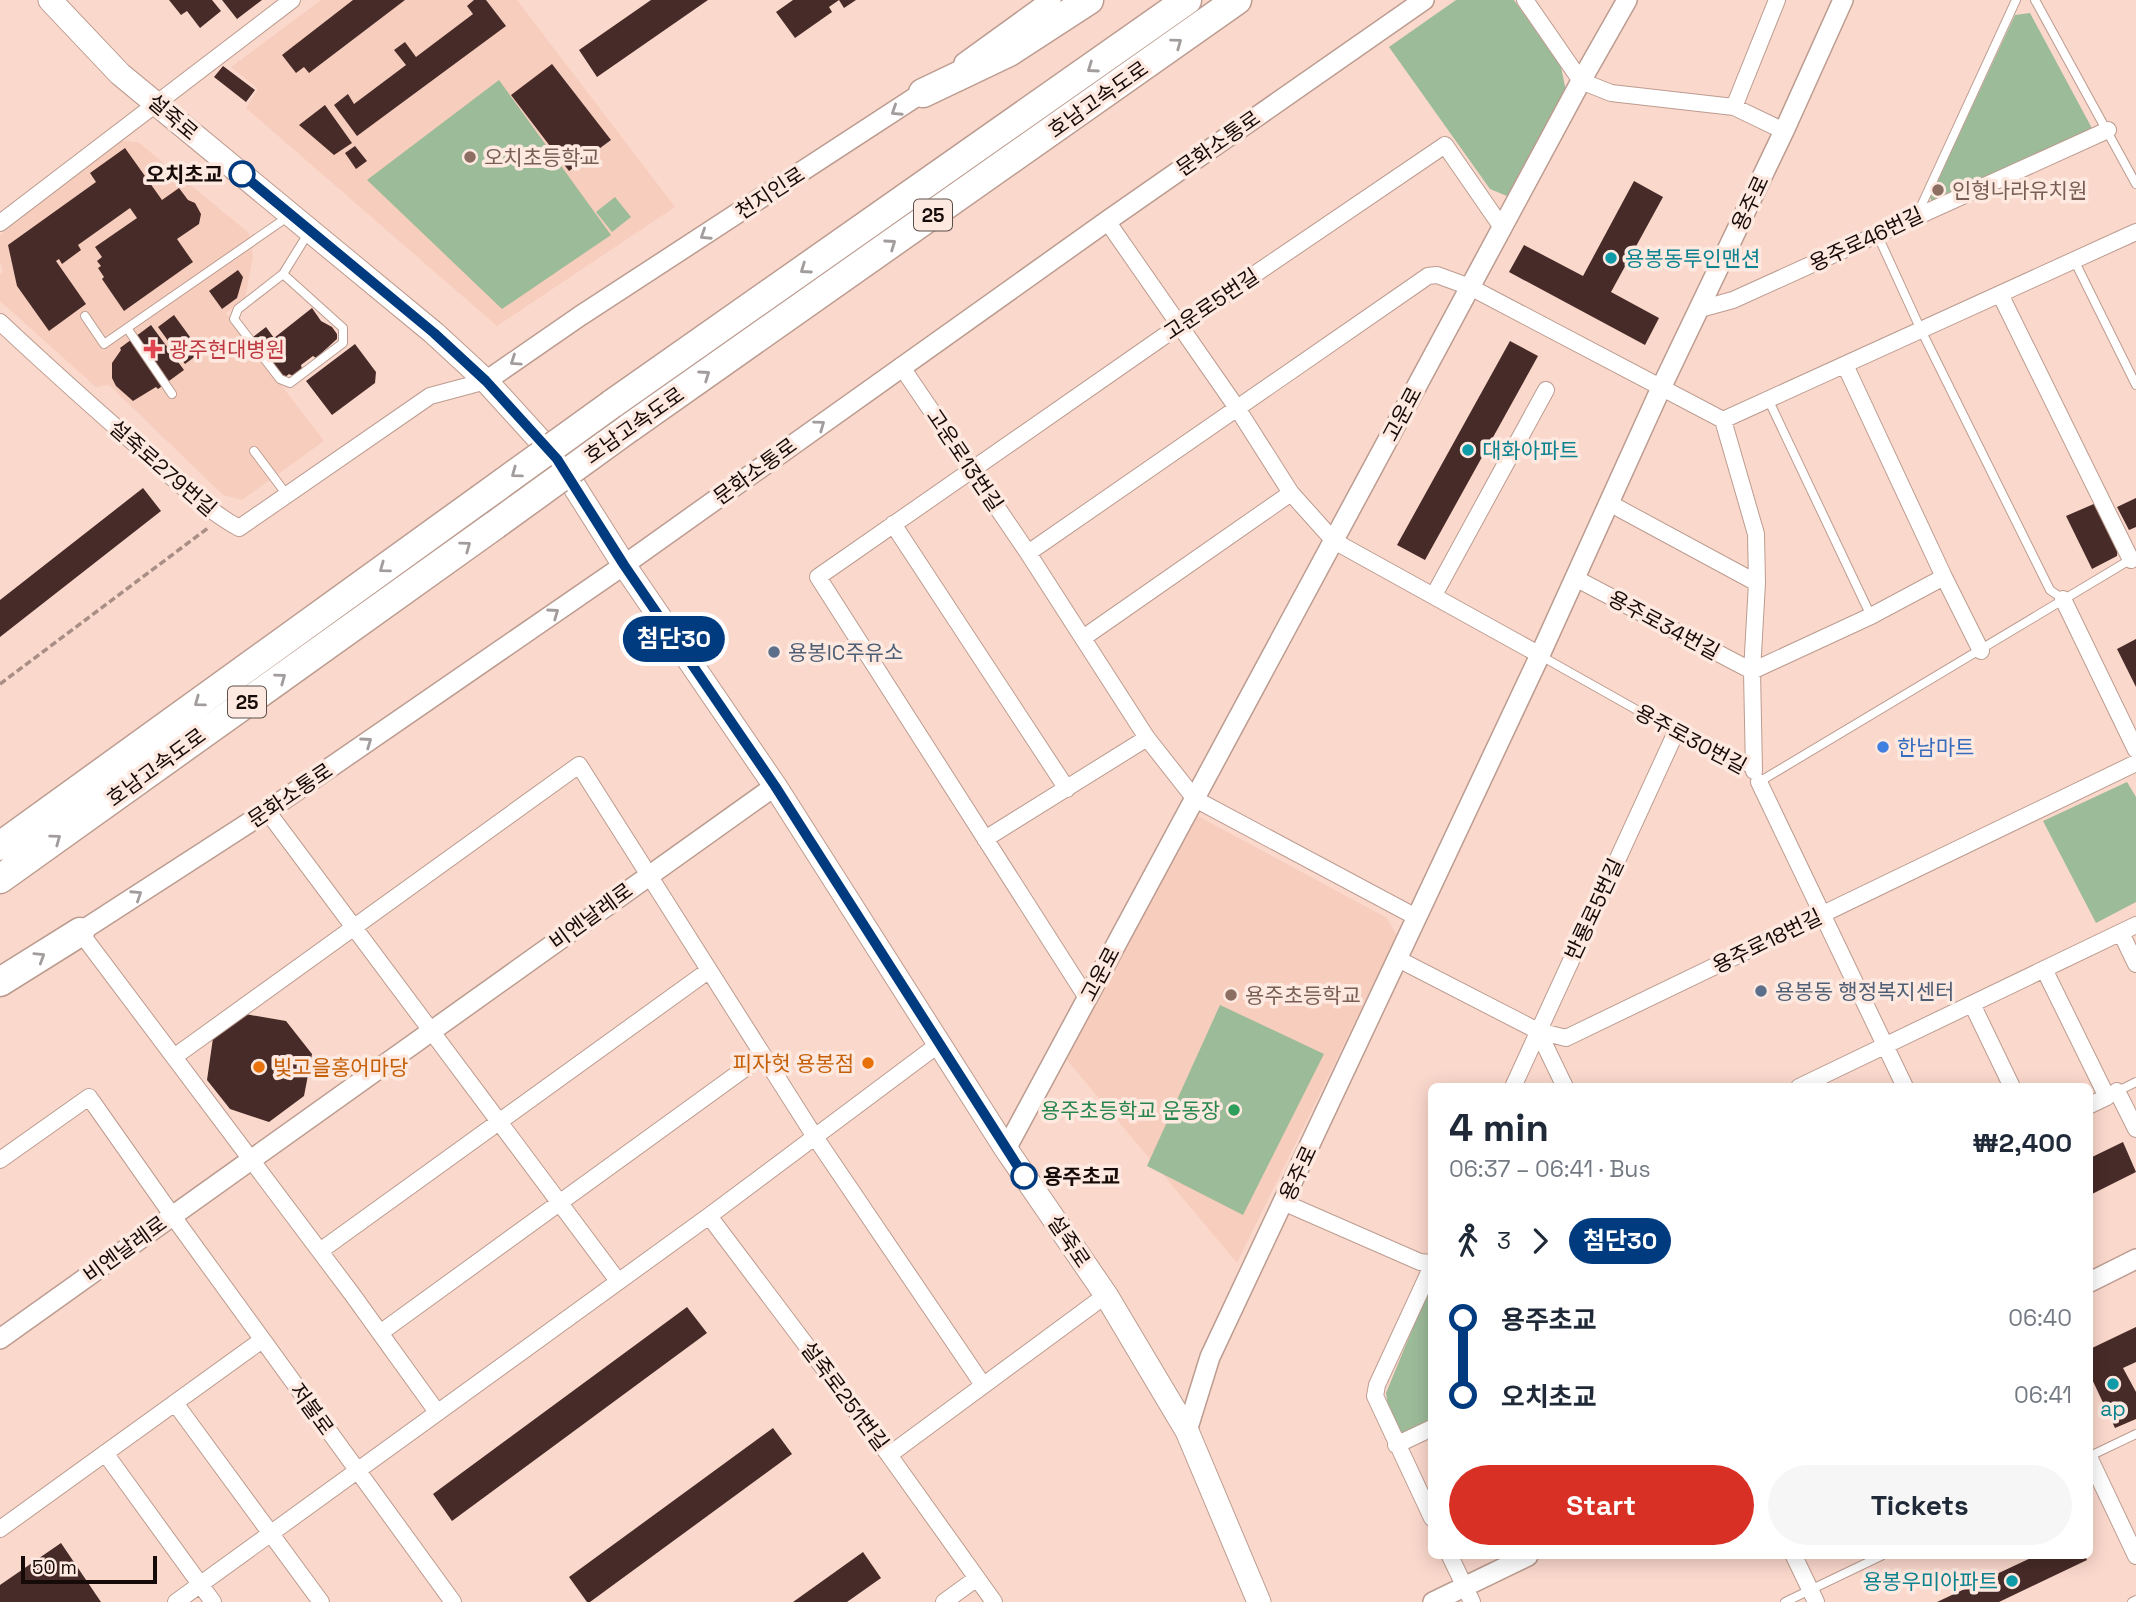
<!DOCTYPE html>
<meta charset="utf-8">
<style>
:root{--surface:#fff;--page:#f6f6f7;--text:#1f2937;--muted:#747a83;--accent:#d93025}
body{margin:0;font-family:"Space Grotesk","Noto Sans KR",sans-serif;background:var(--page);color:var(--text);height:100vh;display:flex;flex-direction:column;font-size:26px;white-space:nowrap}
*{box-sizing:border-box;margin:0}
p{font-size:23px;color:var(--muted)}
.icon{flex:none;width:38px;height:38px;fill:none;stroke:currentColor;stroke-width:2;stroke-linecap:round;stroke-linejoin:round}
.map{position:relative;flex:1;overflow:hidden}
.details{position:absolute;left:1428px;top:1083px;width:665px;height:476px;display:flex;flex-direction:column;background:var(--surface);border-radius:10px;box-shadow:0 4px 18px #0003}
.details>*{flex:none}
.badge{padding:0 14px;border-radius:23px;font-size:24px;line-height:46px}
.scale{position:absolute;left:21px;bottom:18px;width:136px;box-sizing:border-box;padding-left:7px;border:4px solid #160b08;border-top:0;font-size:19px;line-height:24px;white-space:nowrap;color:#160b08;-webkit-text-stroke:5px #fee9e1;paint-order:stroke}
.map>.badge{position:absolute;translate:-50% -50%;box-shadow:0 0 0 4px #fff}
.legs{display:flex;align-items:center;gap:10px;height:77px;padding:0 21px;font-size:23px}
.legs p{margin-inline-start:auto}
.overview{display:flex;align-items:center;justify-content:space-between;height:119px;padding:0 21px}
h1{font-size:38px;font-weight:700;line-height:52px}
.cta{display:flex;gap:14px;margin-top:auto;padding:14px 21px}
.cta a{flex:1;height:80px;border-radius:42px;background:var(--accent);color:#fff;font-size:28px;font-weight:700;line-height:80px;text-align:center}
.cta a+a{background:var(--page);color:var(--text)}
ul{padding:0 21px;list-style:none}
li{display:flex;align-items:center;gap:24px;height:77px;font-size:26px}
li i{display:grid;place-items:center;width:10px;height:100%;margin:0 9px;background:currentColor}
li i::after{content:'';width:18px;height:18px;margin:-9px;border:5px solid;border-radius:50%;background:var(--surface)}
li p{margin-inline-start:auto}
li:first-child i{background:linear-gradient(#0000 50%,currentColor 0)}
li:last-child i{background:linear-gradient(currentColor 50%,#0000 0)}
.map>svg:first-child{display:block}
.built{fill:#f7cdbd}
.green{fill:#9cbb98}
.building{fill:#472b28}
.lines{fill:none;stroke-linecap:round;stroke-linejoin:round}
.service-casing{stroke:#bc9c90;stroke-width:10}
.minor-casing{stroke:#bc9c90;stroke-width:18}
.tertiary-casing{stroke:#bc9c90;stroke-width:22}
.secondary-casing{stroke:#bc9c90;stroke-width:25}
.motorway-casing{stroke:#bc9c90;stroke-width:31}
.path{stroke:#a88e85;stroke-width:3.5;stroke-dasharray:7 3.5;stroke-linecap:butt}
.service{stroke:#fff;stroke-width:8}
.minor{stroke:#fff;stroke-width:16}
.tertiary{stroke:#fff;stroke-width:19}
.secondary{stroke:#fff;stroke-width:23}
.motorway{stroke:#fff;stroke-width:28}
.motorway-bridge-casing{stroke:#bc9c90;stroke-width:31;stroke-linecap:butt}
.motorway-bridge{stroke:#fff;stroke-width:28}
.oneway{stroke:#a29d9c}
.line-1-casing{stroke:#fff;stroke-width:16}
.line-1{stroke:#003b80;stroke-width:10}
.education-dot{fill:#8d6e63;stroke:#fee9e1;stroke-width:2.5}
.stop-1-dot{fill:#fff;stroke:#003b80;stroke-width:3.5}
.culture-dot{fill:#0f9aa8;stroke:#fee9e1;stroke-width:2.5}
.health-dot{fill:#e0444e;stroke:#fee9e1;stroke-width:2.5}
.service-dot{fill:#5c6f8a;stroke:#fee9e1;stroke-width:2.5}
.shop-dot{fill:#3f7fe0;stroke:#fee9e1;stroke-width:2.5}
.food-dot{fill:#e8710a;stroke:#fee9e1;stroke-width:2.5}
.leisure-dot{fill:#2e9e5b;stroke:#fee9e1;stroke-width:2.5}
.labels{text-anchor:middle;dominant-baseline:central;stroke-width:7;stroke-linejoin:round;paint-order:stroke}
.shield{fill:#fee9e1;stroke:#5c4e49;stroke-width:2}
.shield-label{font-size:19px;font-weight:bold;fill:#160b08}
.street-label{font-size:21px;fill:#160b08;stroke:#fee9e1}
.education-label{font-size:21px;fill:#785e54;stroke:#fee9e1;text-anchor:start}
.stop-label{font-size:21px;font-weight:bold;fill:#160b08;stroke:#fee9e1;text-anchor:end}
.culture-label{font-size:21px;fill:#0d838f;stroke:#fee9e1;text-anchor:start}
.health-label{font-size:21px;fill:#be3a42;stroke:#fee9e1;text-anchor:start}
.service-label{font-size:21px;fill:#4e5e75;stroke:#fee9e1;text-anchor:start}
.shop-label{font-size:21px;fill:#366cbe;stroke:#fee9e1;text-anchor:start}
.food-label{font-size:21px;fill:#c56008;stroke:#fee9e1;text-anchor:end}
.leisure-label{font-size:21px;fill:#27864d;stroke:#fee9e1;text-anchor:end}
</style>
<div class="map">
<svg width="2136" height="1602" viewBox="0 0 2136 1602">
<rect width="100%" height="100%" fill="#fbd8cc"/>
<!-- built -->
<path class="built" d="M321 0H517L675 207 497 326 246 108 258 89 231 67Z
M122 141 138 142 249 233 253 256 245 299 226 313 324 441 242 500 223 495 109 385 96 387 0 301V274L3 272 0 263V235Z
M1194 814 1387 918 1397 936 1237 1263 1062 1054Z"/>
<!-- green -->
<path class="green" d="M1456 0H1514L1561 67 1566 91 1507 196 1490 189 1389 47Z
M2030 13 2094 132 1933 204 1930 197 2015 15Z
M499 80 611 235 502 309 367 180Z
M615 197 631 217 612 232 596 212Z
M2127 782 2136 797V902L2096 923 2043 821Z
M1220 1005 1324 1054 1243 1215 1147 1166Z
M1431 1284V1422L1400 1436 1388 1408 1386 1393Z"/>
<!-- building -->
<path class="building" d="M169 0H212L221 11 200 28 187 11 181 15Z
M222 0H262L237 19Z
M353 0H405L309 73 304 67 296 73 282 55Z
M474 0H486L506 26 357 136 334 105 348 94 354 104 406 65 394 50 405 42 416 57 473 14 467 6Z
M651 0H708L597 77 579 50Z
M793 0H856L844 8 839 0 829 7 832 12 795 38 776 12Z
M552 64 611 140 569 171 511 95Z
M223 66 255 90 246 102 214 77Z
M325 105 352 143 334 155 299 125Z
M355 146 367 161 356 169 345 153Z
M125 148 162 200 179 188 188 200 195 203 201 214 199 224 177 239 193 262 124 311 102 279 104 277 98 268 101 266 97 261 102 257 95 247 137 218 130 208 78 245 81 250 62 264 59 259 56 261 86 304 49 331 17 286 8 245 96 182 90 173Z
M1634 181 1663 197 1611 292 1659 318 1645 345 1509 272 1524 245 1583 276Z
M238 270 243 277 237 298 222 309 209 291Z
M312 308 321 321 332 327 337 334V339L316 358 313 356 301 365 302 369 293 376 289 374 284 378 253 337 266 327 274 338Z
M174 315 201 352 185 364 158 327Z
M151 325 184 370 158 389 156 387 133 401 116 386 112 378V363L121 350 120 348Z
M1510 341 1538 356 1425 560 1397 545Z
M355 344 376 372 375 383 332 415 306 381Z
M143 488 161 511 0 637V600Z
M2136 498V527L2129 530 2117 507Z
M2096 503 2118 544 2117 556 2092 569 2066 516Z
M2136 639V687L2117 649Z
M245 1014 286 1021 312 1054 304 1096 269 1122 230 1109 207 1080 213 1038Z
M2123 1142 2136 1172 2090 1195V1158Z
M687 1307 707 1333 452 1521 433 1494Z
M2136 1327V1362L2123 1368 2136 1392V1419L2115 1428 2090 1375V1349Z
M773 1428 792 1454 590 1602H587L569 1577Z
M61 1543 101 1602H0V1585Z
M863 1552 881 1578 847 1602H793Z
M2035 1556H2085L2087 1560 1999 1602H1937Z"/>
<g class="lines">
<defs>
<path id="service" d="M2035 0 2136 184
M1917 215 2016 0
M1877 234 1921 330 2050 590 2063 599
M2074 260 2136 385
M283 274 343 328V343L290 383 280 379 234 319 238 309Z
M283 274 309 232
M85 316 104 344 289 216
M127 328 172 394
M1768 399 1871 616
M254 451 287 495
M1541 656 1676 732 1754 771 1759 782 2133 558
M2116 1092 2136 1082
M2090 1456 2136 1434
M1785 1602 1881 1556
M2132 1602 2136 1600"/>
<path id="minor" d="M1525 0 1581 81 1611 93 1734 107
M1777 0 1734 107 1784 131
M1107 221 1237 408 1291 493 1334 541 1540 655
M0 223 292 0
M2000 294 2131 560
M1700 309 1733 300 2108 130
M0 322C47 366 95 409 143 451 173 478 203 508 239 528L430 396 486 381
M1845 365 1944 577 1981 651
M901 366 1028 553 1147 738 1195 799 1416 917
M1723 420 1756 534 1757 583 1752 671 1754 771
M1609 503 1757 583
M893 524 1067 789
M1028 553 1428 276 1437 275 1470 287 1723 420 2136 232
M1575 578 1752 671
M1434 595 1546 390
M2063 599 2136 750
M1083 638 1291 493
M1752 671 1871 616 1944 577
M1759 782 1905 1087
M267 811 618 1281
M985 839 1147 738
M80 932 352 1294 437 1412
M2121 933 2136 964
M1398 959 1538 1031 1566 1038 2136 763
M2044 969 2107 1097 2090 1105
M1087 998 818 577 1180 325 1445 145 1503 229
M1972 1004 2012 1087
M1538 1031 1565 1087
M174 1057 579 765 815 1137 983 1385
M1513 1087 1676 732
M1799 1087 2136 925
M2117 1091 2136 1129
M0 1160 89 1097 172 1215 453 1602
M1285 1203 1420 1262 1432 1263
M709 1216 889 1455 994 1602
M320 1251 708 971
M1432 1266 1377 1385 1375 1396 1432 1518
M380 1333 762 1056
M175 1403 321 1602
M1396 1445 1432 1428
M105 1453 213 1602
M889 1455 1106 1295
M2090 1459 2136 1556
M0 1529 262 1340
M1450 1556 1472 1602
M1794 1556 1816 1602
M176 1602 709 1216 939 1044
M944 1602 977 1578"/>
<path id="tertiary" d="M964 63 1051 0
M486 381 580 316 931 87
M80 932 267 811 624 565 1107 221 1424 0
M1006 1149 1581 81 1627 0
M2090 1282 2136 1259
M0 1339 775 786
M1187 1431 1210 1357 1540 655 1661 388 1784 131 1843 0
M1433 1602 1528 1556"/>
<path id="secondary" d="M50 0 120 74 434 333 486 381 557 459 624 565 775 786 1006 1149 1106 1295 1187 1431 1259 1602"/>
<path id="motorway" d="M923 93 1009 52 1089 0
M612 404 1187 0
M629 428 1237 0
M0 846 479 500
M0 879 495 525
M0 982 80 932"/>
</defs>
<!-- service casing -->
<use href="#service" class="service-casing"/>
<!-- minor casing -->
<use href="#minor" class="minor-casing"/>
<!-- tertiary casing -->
<use href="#tertiary" class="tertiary-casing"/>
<!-- secondary casing -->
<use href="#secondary" class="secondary-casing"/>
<!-- motorway casing -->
<use href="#motorway" class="motorway-casing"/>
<!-- path -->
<path class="path" d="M0 684 208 528"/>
<!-- service -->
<use href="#service" class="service"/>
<!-- minor -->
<use href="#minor" class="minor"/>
<!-- tertiary -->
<use href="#tertiary" class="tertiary"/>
<!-- secondary -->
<use href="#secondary" class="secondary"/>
<!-- motorway -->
<use href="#motorway" class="motorway"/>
<defs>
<path id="motorway-bridge" d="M479 500 612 404
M495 525 629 428"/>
</defs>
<!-- motorway-bridge casing -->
<use href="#motorway-bridge" class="motorway-bridge-casing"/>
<!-- motorway-bridge -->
<use href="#motorway-bridge" class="motorway-bridge"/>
</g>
<!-- one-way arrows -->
<defs><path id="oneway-chevron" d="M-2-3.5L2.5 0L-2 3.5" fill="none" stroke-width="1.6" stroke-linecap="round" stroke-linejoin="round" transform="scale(1.75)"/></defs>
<g class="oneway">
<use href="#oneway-chevron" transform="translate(1177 43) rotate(-36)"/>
<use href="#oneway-chevron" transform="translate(1092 68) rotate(145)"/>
<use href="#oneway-chevron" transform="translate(896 111) rotate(147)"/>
<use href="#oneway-chevron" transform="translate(705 235) rotate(147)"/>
<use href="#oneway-chevron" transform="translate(891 244) rotate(-35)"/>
<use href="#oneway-chevron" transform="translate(805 269) rotate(145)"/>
<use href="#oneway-chevron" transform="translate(515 361) rotate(146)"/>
<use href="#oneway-chevron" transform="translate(705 375) rotate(-35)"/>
<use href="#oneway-chevron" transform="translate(820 425) rotate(-36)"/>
<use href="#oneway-chevron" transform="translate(516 473) rotate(144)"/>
<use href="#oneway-chevron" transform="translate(466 546) rotate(-36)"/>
<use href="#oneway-chevron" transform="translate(384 568) rotate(144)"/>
<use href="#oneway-chevron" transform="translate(554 613) rotate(-35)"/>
<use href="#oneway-chevron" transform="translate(281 678) rotate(-36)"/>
<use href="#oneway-chevron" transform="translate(199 702) rotate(144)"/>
<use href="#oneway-chevron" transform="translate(367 742) rotate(-35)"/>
<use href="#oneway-chevron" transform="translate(56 839) rotate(-36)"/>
<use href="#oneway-chevron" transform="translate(137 895) rotate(-33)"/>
<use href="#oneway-chevron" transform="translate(40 957) rotate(-32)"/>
</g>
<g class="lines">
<defs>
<path id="line-1" d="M242 174 434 333 486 381 557 459 624 565 775 786 1024 1176"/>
</defs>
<!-- line-1 casing -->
<use href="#line-1" class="line-1-casing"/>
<!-- line-1 -->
<use href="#line-1" class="line-1"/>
</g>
<!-- markers -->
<g class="education-dot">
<circle cx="470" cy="157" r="7"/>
<circle cx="1938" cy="190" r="7"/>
<circle cx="1231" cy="995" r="7"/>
</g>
<g class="stop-1-dot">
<circle cx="242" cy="174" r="12"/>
<circle cx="1024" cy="1176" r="12"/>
</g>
<g class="culture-dot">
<circle cx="1611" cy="258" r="7"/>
<circle cx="1468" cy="450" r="7"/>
<circle cx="2113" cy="1384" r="7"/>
<circle cx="2012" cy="1581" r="7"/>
</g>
<path class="health-dot" d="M149.5 338.5h7v7h7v7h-7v7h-7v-7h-7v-7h7z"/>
<g class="service-dot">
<circle cx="774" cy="652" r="7"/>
<circle cx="1761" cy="991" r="7"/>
</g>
<circle class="shop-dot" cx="1883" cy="747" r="7"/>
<g class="food-dot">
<circle cx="868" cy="1063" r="7"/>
<circle cx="259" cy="1067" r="7"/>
</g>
<circle class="leisure-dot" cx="1234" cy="1110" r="7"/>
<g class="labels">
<!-- shield labels -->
<g class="shield">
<rect x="914" y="199.5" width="38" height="31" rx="5"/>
<rect x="228" y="686.5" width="38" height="31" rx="5"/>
</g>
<g class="shield-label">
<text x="933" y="215">25</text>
<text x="247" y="702">25</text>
</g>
<!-- street labels -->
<g class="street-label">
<text transform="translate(1098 99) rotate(-35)">호남고속도로</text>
<text transform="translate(173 117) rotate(40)">설죽로</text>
<text transform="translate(1218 143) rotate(-35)">문화소통로</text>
<text transform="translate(770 193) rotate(-33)">천지인로</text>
<text transform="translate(1750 203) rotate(-65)">용주로</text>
<text transform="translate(1866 239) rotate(-25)">용주로46번길</text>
<text transform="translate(1211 304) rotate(-34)">고운로5번길</text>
<text transform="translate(1402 414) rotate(-62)">고운로</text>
<text transform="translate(634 425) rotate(-35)">호남고속도로</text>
<text transform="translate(965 460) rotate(56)">고운로13번길</text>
<text transform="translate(163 468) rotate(41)">설죽로279번길</text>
<text transform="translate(755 471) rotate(-36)">문화소통로</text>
<text transform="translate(1664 625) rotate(28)">용주로34번길</text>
<text transform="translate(1691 739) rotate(28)">용주로30번길</text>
<text transform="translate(156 767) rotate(-36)">호남고속도로</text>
<text transform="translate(290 795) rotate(-34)">문화소통로</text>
<text transform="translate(1594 909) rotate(-65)">반룡로5번길</text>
<text transform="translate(591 916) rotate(-36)">비엔날레로</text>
<text transform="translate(1767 941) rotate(-26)">용주로18번길</text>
<text transform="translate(1100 974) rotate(-62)">고운로</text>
<text transform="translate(1298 1173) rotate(-65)">용주로</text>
<text transform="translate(1069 1241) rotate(56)">설죽로</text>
<text transform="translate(125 1249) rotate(-36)">비엔날레로</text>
<text transform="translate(845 1396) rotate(53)">설죽로251번길</text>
<text transform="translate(312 1409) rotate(54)">저불로</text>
</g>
<!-- education labels -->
<g class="education-label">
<text x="484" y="157">오치초등학교</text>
<text x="1952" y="190">인형나라유치원</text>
<text x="1245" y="995">용주초등학교</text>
</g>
<!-- stop labels -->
<g class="stop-label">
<text x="223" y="174">오치초교</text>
<text x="1043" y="1176" text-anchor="start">용주초교</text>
</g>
<!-- culture labels -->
<g class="culture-label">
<text x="1625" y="258">용봉동투인맨션</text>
<text x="1482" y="450">대화아파트</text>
<text x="2113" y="1408" text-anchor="middle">ap</text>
<text x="1998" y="1581" text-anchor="end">용봉우미아파트</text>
</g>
<!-- health labels -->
<g class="health-label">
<text x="169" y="349">광주현대병원</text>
</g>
<!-- service labels -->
<g class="service-label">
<text x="788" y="652">용봉IC주유소</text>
<text x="1775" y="991">용봉동 행정복지센터</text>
</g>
<!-- shop labels -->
<g class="shop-label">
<text x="1897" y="747">한남마트</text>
</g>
<!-- food labels -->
<g class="food-label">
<text x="854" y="1063">피자헛 용봉점</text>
<text x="273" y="1067" text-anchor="start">빛고을홍어마당</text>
</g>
<!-- leisure labels -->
<g class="leisure-label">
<text x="1220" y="1110">용주초등학교 운동장</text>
</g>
</g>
</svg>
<div class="scale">50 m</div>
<b class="badge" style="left:674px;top:639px;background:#003b80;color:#fff">첨단30</b>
<section class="details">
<div class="overview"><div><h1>4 min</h1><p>06:37 – 06:41 · Bus</p></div><b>₩2,400</b></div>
<div class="legs"><svg class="icon" aria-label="walk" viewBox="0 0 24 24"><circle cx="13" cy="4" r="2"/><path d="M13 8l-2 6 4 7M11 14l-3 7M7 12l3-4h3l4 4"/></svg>3<svg class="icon" aria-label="forward" viewBox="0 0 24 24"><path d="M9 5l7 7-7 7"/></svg><b class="badge" style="background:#003b80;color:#fff">첨단30</b></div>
<ul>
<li><i style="color:#003b80"></i><b>용주초교</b><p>06:40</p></li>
<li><i style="color:#003b80"></i><b>오치초교</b><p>06:41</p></li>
</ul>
<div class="cta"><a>Start</a><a>Tickets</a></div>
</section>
</div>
